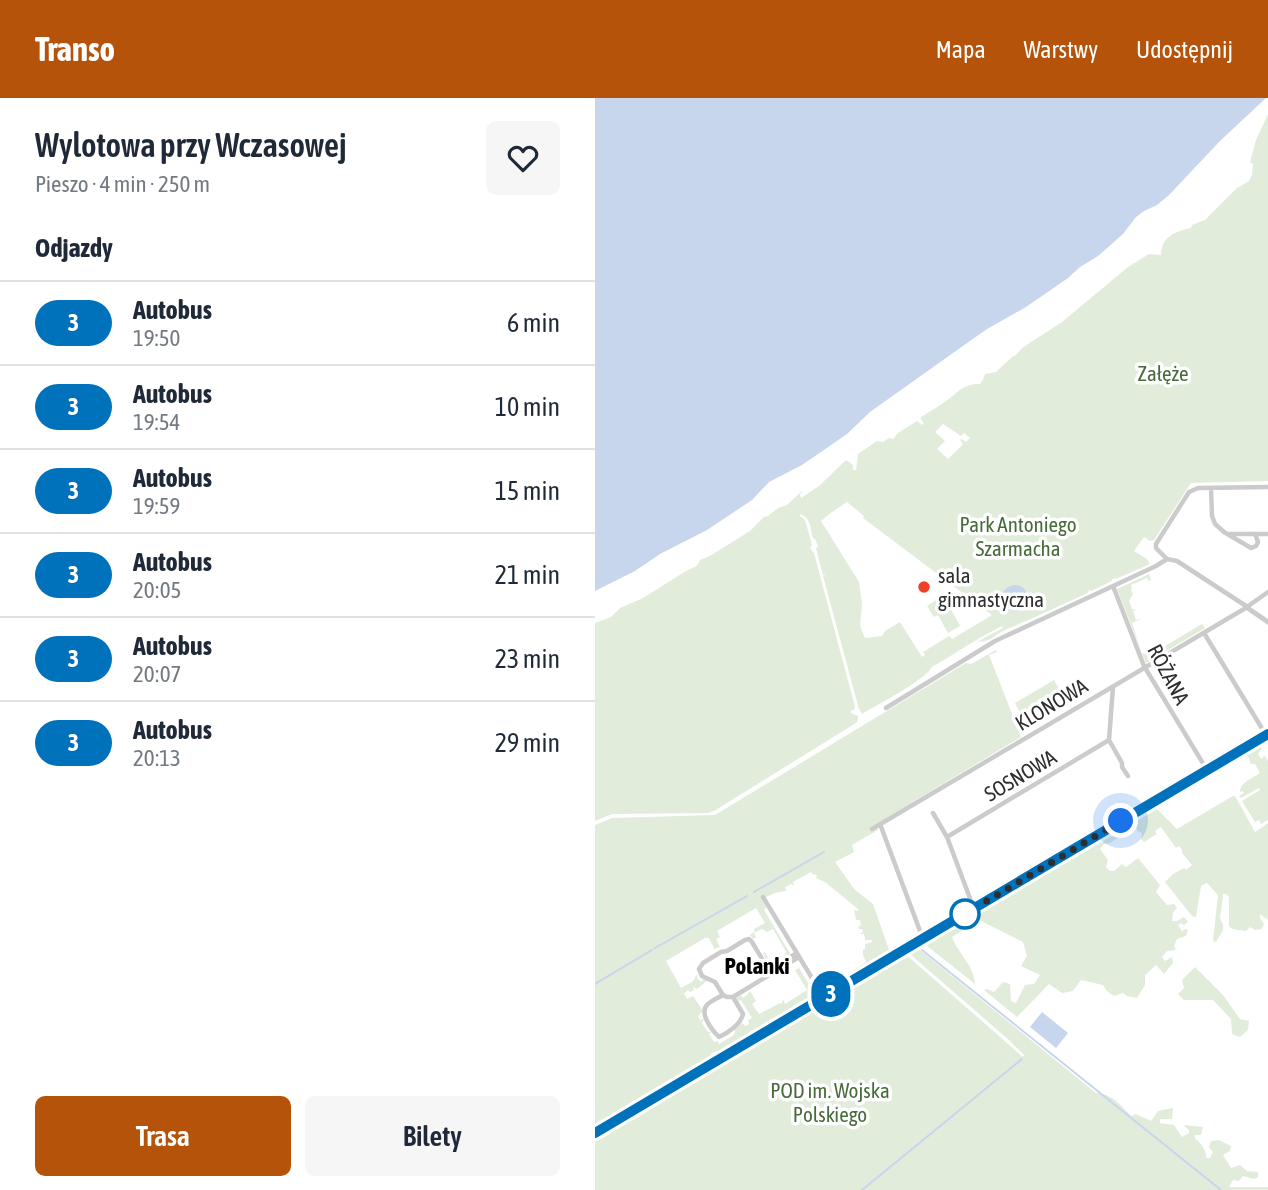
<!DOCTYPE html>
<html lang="pl">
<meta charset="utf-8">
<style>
:root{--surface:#fff;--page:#f6f6f7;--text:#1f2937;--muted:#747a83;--line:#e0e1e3;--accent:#b45309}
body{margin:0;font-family:"Asap Condensed",sans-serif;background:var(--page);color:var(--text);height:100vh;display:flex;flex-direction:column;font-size:26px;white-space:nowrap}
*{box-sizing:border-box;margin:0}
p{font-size:23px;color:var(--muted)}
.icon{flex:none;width:38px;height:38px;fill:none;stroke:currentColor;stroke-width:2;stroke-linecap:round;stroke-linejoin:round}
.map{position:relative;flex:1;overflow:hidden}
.panel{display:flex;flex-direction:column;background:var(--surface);width:595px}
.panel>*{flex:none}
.badge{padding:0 14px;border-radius:23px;font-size:24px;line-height:46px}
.you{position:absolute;width:35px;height:35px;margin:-18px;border:5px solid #fff;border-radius:50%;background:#1a73e8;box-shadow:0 0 0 10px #1a73e833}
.map>.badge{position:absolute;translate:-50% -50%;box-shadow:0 0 0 4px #fff}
h2{padding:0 35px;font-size:26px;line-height:63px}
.round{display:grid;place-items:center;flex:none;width:74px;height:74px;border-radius:10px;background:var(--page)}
.summary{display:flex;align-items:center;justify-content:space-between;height:119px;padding:0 35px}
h1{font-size:33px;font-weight:600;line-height:52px}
.cta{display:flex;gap:14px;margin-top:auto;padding:14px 35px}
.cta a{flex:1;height:80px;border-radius:10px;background:var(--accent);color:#fff;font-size:28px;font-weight:600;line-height:80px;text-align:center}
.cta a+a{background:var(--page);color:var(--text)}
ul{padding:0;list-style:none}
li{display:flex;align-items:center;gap:21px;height:84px;padding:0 35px;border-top:2px solid var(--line)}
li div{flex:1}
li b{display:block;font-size:26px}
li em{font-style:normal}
li .badge{min-width:77px;font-weight:700;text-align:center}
header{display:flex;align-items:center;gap:42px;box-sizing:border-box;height:98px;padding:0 35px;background:var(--accent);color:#fff}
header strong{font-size:33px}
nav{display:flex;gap:38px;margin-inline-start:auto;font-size:24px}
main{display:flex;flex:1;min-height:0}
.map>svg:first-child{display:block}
.green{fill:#e1ecdb;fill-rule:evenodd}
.water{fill:#c7d6ed}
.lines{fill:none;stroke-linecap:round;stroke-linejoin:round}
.stream{stroke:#c7d6ed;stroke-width:2}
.minor{stroke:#cbcbcb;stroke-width:4.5}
.tertiary{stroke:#cbcbcb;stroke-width:5}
.line-casing{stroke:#fff;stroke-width:16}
.line{stroke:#0072bc;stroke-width:10}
.walk{stroke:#2e2e2e;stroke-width:7;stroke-dasharray:0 12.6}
.poi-dot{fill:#eb422a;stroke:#fff;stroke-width:2.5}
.stop-dot{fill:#fff;stroke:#0072bc;stroke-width:3.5}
.labels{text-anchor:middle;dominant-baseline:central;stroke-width:7;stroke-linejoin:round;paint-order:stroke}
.park-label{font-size:21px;fill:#476b3a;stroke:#fff}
.poi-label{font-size:21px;fill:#2e2e2e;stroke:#fff;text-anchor:start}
.street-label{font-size:21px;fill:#2e2e2e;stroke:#fff}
.neighbourhood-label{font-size:23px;font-weight:bold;fill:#000;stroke:#fff}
</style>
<header>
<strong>Transo</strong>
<nav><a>Mapa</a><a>Warstwy</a><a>Udostępnij</a></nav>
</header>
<main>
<section class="panel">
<div class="summary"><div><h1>Wylotowa przy Wczasowej</h1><p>Pieszo · 4 min · 250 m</p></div><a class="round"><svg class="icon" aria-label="heart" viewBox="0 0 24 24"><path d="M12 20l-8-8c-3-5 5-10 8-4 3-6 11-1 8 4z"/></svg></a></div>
<h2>Odjazdy</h2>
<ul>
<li><span class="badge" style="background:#0072bc;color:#fff">3</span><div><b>Autobus</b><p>19:50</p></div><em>6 min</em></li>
<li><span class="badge" style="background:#0072bc;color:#fff">3</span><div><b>Autobus</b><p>19:54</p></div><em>10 min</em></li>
<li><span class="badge" style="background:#0072bc;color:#fff">3</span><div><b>Autobus</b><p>19:59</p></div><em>15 min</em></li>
<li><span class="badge" style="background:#0072bc;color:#fff">3</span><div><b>Autobus</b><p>20:05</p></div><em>21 min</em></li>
<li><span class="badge" style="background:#0072bc;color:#fff">3</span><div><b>Autobus</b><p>20:07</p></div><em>23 min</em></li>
<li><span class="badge" style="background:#0072bc;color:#fff">3</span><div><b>Autobus</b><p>20:13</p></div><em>29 min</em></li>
</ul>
<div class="cta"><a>Trasa</a><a>Bilety</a></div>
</section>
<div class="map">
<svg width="673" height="1092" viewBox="0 0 673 1092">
<rect width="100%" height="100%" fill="#fff"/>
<!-- green -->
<path class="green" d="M673 16V383L596 385 559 442 555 443 549 439 539 453 552 461 555 466 523 480 517 481V483L496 493 494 492 493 495C466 507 439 520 412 531 402 535 396 544 383 544L387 541 408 530 407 528C383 540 361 555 337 569 329 583 283 606 267 616L264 611 228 478 232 476 228 477 221 450 223 448 220 441 218 440C215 429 216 420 205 416V418L210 422 217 447 215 450 219 455 260 609 259 612H256V615L263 618V622L261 625 119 713 112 715 17 716 0 723V525L16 519 25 510 48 500 91 473C96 470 103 470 105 462L115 458 155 433 169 419 173 418 183 410 192 407 208 392 205 397 206 400 224 388 251 362 258 367V372H261L263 356 282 343 288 344 294 340 298 341 303 335 322 323 327 327 329 325 325 320 326 319C336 313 346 307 355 300 365 292 371 285 385 286L388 282 390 276 401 274 417 259 421 257 427 250 467 224 533 169 554 156 566 157C567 138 579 134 596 130L597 127 610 122 642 90 654 83 657 77 658 66 655 64 661 42ZM348 326 366 338 369 335 375 340 371 344 367 341 365 342 368 346 353 361 342 351 350 343 340 334ZM252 404 269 418 268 420 397 517 357 541 354 538 328 554 330 557 327 559 305 524 290 533 287 538 270 540 265 528 267 506 264 484 226 423 237 414Z
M554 476 556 482 554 483 552 480 536 487 537 491 536 492 538 496 534 503 537 511 541 512 538 513 541 522 547 520 537 525 547 555 555 557 607 526 610 530 551 565 522 491Z
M348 497 351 503 339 510 352 504 365 528 353 535 343 517 339 519 332 508Z
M401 552 402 554 394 557 426 639 281 726 283 732 257 747 259 754 240 764 260 792 278 806 294 852 256 874 271 864 268 857V852L270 851V846L277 844V842H271V845L269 836H265L268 834 267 831H264L263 829 266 827 265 822H261L259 812 263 813V811L230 784 221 780 222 778 220 776 218 777 216 774 198 784 199 788 196 786 190 789 191 793C181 794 175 796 167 802L171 809 169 812 196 857 191 861 189 866 185 864 178 868 179 872H176L168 855 170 854 176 865 190 857 191 854 178 831 172 834 167 831 159 835 161 839 158 841 155 837 160 833 159 831 170 825 161 810 122 833 125 839 121 841 126 851 124 849 120 851 121 854 114 840H110L71 863 86 890 97 884 100 880V879L103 876 102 880 106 884 108 881 113 882 102 891 98 889 99 892 95 894 93 892 89 895 92 901 98 898 108 913 103 918 105 922 109 921 107 925 113 934H117L114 936 119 944 123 943 124 946 139 937 140 932 147 925 151 928 154 926 153 922 157 920 146 902 143 903 142 900 146 897 148 900 153 896 155 893 161 903 157 906 164 916 185 905 186 906 190 900 189 903 190 906 212 892 200 872 204 870 216 890 219 889 221 895 125 952 116 955 117 957 106 964 113 961 112 963 101 969 100 967 0 1026V727L17 720 120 717 371 565 376 566Z
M459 582 470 602 430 624 420 605Z
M665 645 667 650 663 656 666 661 669 659 668 656 673 663V722L666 726 664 722 660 724 647 703 665 692 664 690 646 700 644 698 649 695 647 693 645 694C645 684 657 681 665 675L660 666H656L651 653Z
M638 698H640L660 734 673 725V822L665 816V820L669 826 667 831 660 832 655 829 651 833 637 831 634 828V799L631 796H628L625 820 628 827V832L621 844 618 843 623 797 612 785 606 788 601 819 597 818 570 784 578 776 589 770 591 772 597 767 587 755V752L584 748 581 750 566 729 560 733 562 736 549 744 546 741 547 735 543 733 538 725 560 709 582 731Z
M523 732 527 737 515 745 509 746 505 751 513 762 511 769 515 773H519L527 766 531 769 543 760 565 787 561 794 572 807 579 806 582 810 578 814 577 823H582L589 819 593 824 589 827 586 825 583 827 587 833 591 831 593 832 591 838 582 841 579 848 581 852 572 853 567 859 570 863 577 859 578 865 569 876 561 867 550 877V887L542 900 532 898 528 895 519 898 512 893 508 887 486 882 478 893 467 895 454 886 422 919 389 892 392 891 399 894 408 884 415 886 416 903 421 905 430 887 439 886 445 877 426 868 432 858 428 844 384 822 357 839C363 856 379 867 380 886L332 848 331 844C346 835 362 828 376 819 384 814 391 808 400 803L401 804 489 752V751L509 737 510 739 513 737 512 736Z
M324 846 329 850 325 852 501 995C517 996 526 1007 536 1018L541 1016 556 1023 563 1013 578 1010 577 1021H565V1025L579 1027 587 1039 594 1035V1032L588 1027 608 1029 606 1037H600V1040C606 1046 612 1052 611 1060H615L618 1054 614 1049 616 1043 624 1042 636 1048 635 1053 628 1057 636 1070 645 1067 652 1073 663 1074V1079L659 1081 648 1078 644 1083 638 1082 634 1089H673V1092H0V1038L91 984 97 986 99 985V982L106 978 105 976 268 880 272 881 280 875V873L309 855 428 959 429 957 414 942 315 856 314 852Z
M600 869 628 897 645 921 654 923 653 932 645 939 637 936 636 921 618 902H589L583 896 589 890 587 882Z"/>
<!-- water -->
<path class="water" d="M0 0H671L625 43 574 97 562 107 549 113 541 119 528 136 503 158 485 169 473 180 431 209 392 231 365 250 275 314 252 336 207 367 174 384 157 402 112 432 65 456 40 473 0 493Z
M407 500a13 13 0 1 1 26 0a13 13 0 1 1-26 0Z
M447 914 473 935 461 950 435 929Z"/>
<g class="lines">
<!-- stream -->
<path class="stream" d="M159 794 229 754
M60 850 152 798
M327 852 626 1092
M0 886 57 852
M267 1092 427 961"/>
<!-- minor -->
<path class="minor" d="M616 390 617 418 620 426 629 434 656 450 661 448 663 444 661 438 659 436
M634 436H673
M518 488 549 568 612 672
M651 508 582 463 572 461 561 450V446L594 394 603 390 673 389
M609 535 671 637
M518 589 514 642 527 665V669L533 678
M291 610 400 543 561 468 572 461
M338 715 352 739 379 811
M285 726 328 841
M277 731 649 511 673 494
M352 739 514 642
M168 799 229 900
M191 867 194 860 202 855
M128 897 132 899H138L204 859
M138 899 148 916C146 926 133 935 124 939 117 932 104 916 112 907 115 903 123 900 128 897L120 884 107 878 104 871 108 865 126 854 132 853 150 842 154 841 157 844 176 876"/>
<!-- tertiary -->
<path class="tertiary" d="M651 509 673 524
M0 1035 673 636"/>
</g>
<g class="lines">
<defs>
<path id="line" d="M0 1035 673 636"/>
</defs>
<!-- line casing -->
<use href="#line" class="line-casing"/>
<!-- line -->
<use href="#line" class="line"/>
<!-- walk -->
<path class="walk" d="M370 816 526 723"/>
</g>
<!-- markers -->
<circle class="poi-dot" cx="329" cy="489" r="7"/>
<circle class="stop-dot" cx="370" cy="816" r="14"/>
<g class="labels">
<!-- park labels -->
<g class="park-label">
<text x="568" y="275">Załęże</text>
<text x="423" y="426">Park Antoniego<tspan x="423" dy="24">Szarmacha</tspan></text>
<text x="235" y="992">POD im. Wojska<tspan x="235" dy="24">Polskiego</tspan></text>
</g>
<!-- poi labels -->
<g class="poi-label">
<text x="343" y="477">sala<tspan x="343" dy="24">gimnastyczna</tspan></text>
</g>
<!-- street labels -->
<g class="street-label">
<text transform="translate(574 576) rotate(62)">RÓŻANA</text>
<text transform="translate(456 606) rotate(-31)">KLONOWA</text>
<text transform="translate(425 677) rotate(-31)">SOSNOWA</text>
</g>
<!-- neighbourhood labels -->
<g class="neighbourhood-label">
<text x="162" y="868">Polanki</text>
</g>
</g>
</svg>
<div class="you" style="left:526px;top:723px"></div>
<b class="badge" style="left:236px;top:896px;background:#0072bc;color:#fff">3</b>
</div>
</main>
